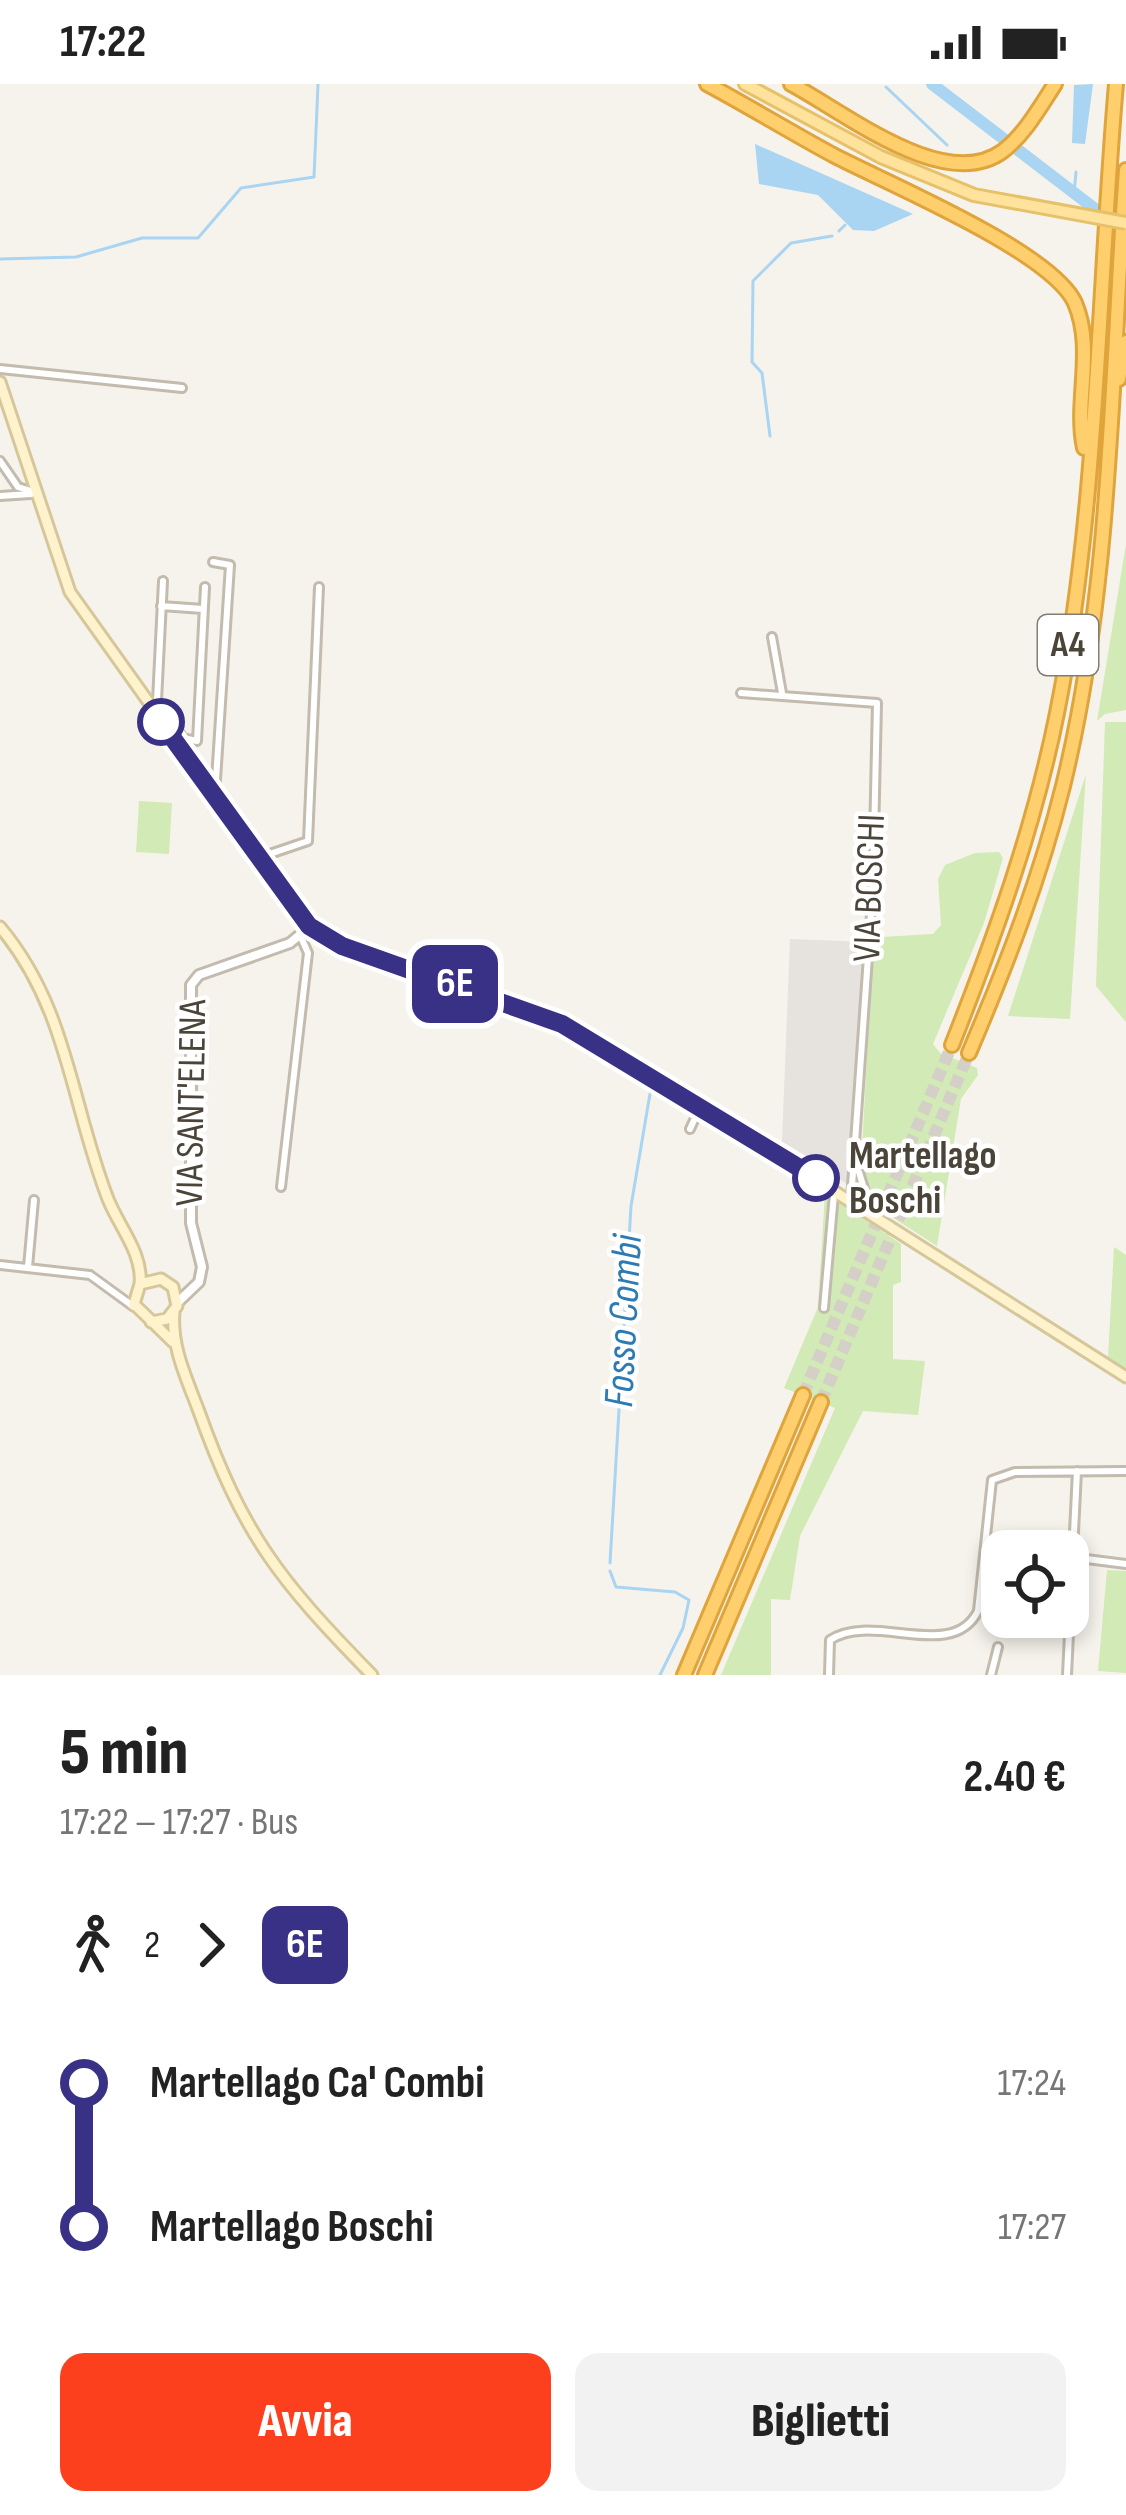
<!DOCTYPE html>
<html lang="it">
<meta charset="utf-8">
<style>
:root{--surface:#fff;--page:#f2f2f2;--text:#222;--muted:#767676;--accent:#fc3f1d}
body{margin:0;font-family:"Sofia Sans Condensed",sans-serif;background:var(--page);color:var(--text);height:100vh;display:flex;flex-direction:column;font-size:45px;white-space:nowrap}
*{box-sizing:border-box;margin:0}
p{font-size:39px;color:var(--muted)}
.icon{flex:none;width:66px;height:66px;fill:none;stroke:currentColor;stroke-width:2;stroke-linecap:round;stroke-linejoin:round}
.map{position:relative;height:1591px;overflow:hidden}
.drawer{display:flex;flex-direction:column;background:var(--surface);flex:1}
.drawer>*{flex:none}
.badge{padding:0 24px;border-radius:18px;font-size:42px;line-height:78px}
.tools{position:absolute;left:981px;top:1446px;display:grid;gap:24px}
.tools a{display:grid;place-items:center;width:108px;height:108px;border-radius:24px;background:var(--surface);box-shadow:0 6px 18px #0003;font-size:60px}
.map>.badge{position:absolute;translate:-50% -50%;box-shadow:0 0 0 6px #fff}
.legs{display:flex;align-items:center;gap:18px;height:132px;padding:0 60px;font-size:39px}
.legs p{margin-inline-start:auto}
.summary{display:flex;align-items:center;justify-content:space-between;height:204px;padding:0 60px}
h1{font-size:66px;font-weight:800;line-height:90px}
.button{display:flex;gap:24px;margin-top:auto;padding:24px 60px}
.button a{flex:1;height:138px;border-radius:24px;background:var(--accent);color:#fff;font-size:48px;font-weight:800;line-height:138px;text-align:center}
.button a+a{background:var(--page);color:var(--text)}
ul{padding:0 60px;list-style:none}
li{display:flex;align-items:center;gap:42px;height:144px;font-size:45px}
li i{display:grid;place-items:center;width:18px;height:100%;margin:0 15px;background:currentColor}
li i::after{content:'';width:30px;height:30px;margin:-15px;border:9px solid;border-radius:50%;background:var(--surface)}
li p{margin-inline-start:auto}
li:first-child i{background:linear-gradient(#0000 50%,currentColor 0)}
li:last-child i{background:linear-gradient(currentColor 50%,#0000 0)}
.status{display:flex;justify-content:space-between;align-items:center;height:84px;padding:0 60px;background:var(--surface);direction:ltr}
.status svg{height:33px;fill:currentColor}
.map>svg:first-child{display:block}
.industrial{fill:#e6e2dd}
.green{fill:#d2eab5}
.water{fill:#a9d4f2}
.lines{fill:none;stroke-linecap:round;stroke-linejoin:round}
.stream{stroke:#a9d4f2;stroke-width:3}
.river{stroke:#a9d4f2;stroke-width:12}
.motorway-tunnel{stroke:#d4d0c8;stroke-width:12;stroke-dasharray:12 6;stroke-linecap:butt}
.minor-casing{stroke:#c2bbae;stroke-width:12}
.tertiary-casing{stroke:#c2bbae;stroke-width:14}
.secondary-casing{stroke:#d6c79b;stroke-width:15}
.primary-casing{stroke:#e6c16a;stroke-width:16}
.motorway-casing{stroke:#e0a43c;stroke-width:18}
.minor{stroke:#fff;stroke-width:6}
.tertiary{stroke:#fff;stroke-width:8}
.secondary{stroke:#fff3cd;stroke-width:9}
.primary{stroke:#ffe39c;stroke-width:10}
.motorway{stroke:#ffcf6e;stroke-width:12}
.primary-bridge-casing{stroke:#e6c16a;stroke-width:16;stroke-linecap:butt}
.primary-bridge{stroke:#ffe39c;stroke-width:10}
.line-1-casing{stroke:#fff;stroke-width:27}
.line-1{stroke:#393185;stroke-width:18}
.stop-1-dot{fill:#fff;stroke:#393185;stroke-width:6}
.labels{text-anchor:middle;dominant-baseline:central;stroke-width:9;stroke-linejoin:round;paint-order:stroke}
.shield{fill:#fff;stroke:#817c74;stroke-width:3}
.shield-label{font-size:36px;font-weight:bold;fill:#4b4439}
.street-label{font-size:39px;fill:#4b4439;stroke:#fff}
.stop-label{font-size:39px;font-weight:bold;fill:#4b4439;stroke:#fff;text-anchor:start}
.water-label{font-size:42px;font-style:italic;fill:#2e7ab2;stroke:#fff}
</style>
<div class="status"><b>17:22</b><svg viewBox="0 0 49 12"><path d="M0 12V9h3v3zM5 12V6h3v6zM10 12V3h3v9zM15 12V0h3v12zM26 1h20v11H26zM47 4h2v5h-2z"/></svg></div>
<div class="map">
<svg width="1126" height="1591" viewBox="0 0 1126 1591">
<rect width="100%" height="100%" fill="#f6f3ec"/>
<!-- industrial -->
<path class="industrial" d="M790 855 867 858 853 1104 782 1058Z"/>
<!-- green -->
<path class="green" d="M1126 460V626L1105 630 1097 637Z
M1105 638H1126V938L1096 902Z
M1086 690 1070 935 1008 932Z
M139 717 172 719 169 770 136 768Z
M999 768 1003 774 984 839 933 960 940 969 977 984 978 991 961 1015 937 1162 867 1117 861 1084 873 859 881 853 933 850 941 841 938 795 945 781 975 769Z
M825 1109 901 1160V1198L893 1201V1275L925 1277 918 1331 863 1327 800 1452 790 1516 771 1515V1591H721L835 1324 784 1304 818 1223Z
M1114 1163 1126 1171V1284L1108 1273Z
M1107 1486 1126 1487V1589L1098 1587Z"/>
<!-- water -->
<path class="water" d="M1093 0 1085 60 1072 59 1074 1Z
M755 60 913 130 874 147 853 146 818 111 759 100Z"/>
<g class="lines">
<!-- stream -->
<path class="stream" d="M886 3 947 61
M1074 109 1076 88
M839 147 845 141
M0 175 76 173 142 154H198L241 104 314 93 318 0
M770 352 762 289 752 278 753 197 791 159 832 152
M610 1479 631 1122 652 998
M610 1487 616 1503 675 1508 689 1516 683 1544 660 1591"/>
<!-- river -->
<path class="river" d="M932 0 1112 138"/>
<!-- motorway-tunnel -->
<path class="motorway-tunnel" d="M803 1311 952 961
M821 1318 969 969"/>
<defs>
<path id="minor" d="M0 285 182 304
M0 377 18 403 34 408
M0 412 31 410
M213 478 230 481 215 711
M161 522 203 525
M772 553 782 609
M741 609 877 619 873 801 851 1116
M157 617 163 497
M150 622 157 617 183 654 197 657 205 503
M258 774 308 757 319 503
M690 1045 701 1021
M859 1088 865 1108 859 1121
M281 1103 308 869 300 851
M0 1181 90 1191 134 1223
M28 1183 34 1116
M824 1224 834 1110
M1071 1473 1126 1480
M829 1591 830 1556C873 1527 952 1579 978 1527L992 1396 1015 1388 1126 1387
M991 1591 998 1563
M1067 1591 1077 1387"/>
<path id="tertiary" d="M177 1219 199 1198 202 1183 191 1139V901L199 891 290 859 309 843"/>
<path id="secondary" d="M0 298 70 508 309 843 338 860 521 923 612 966 1126 1293
M0 843C68 924 71 1020 108 1115 119 1143 143 1169 140 1200
M174 1228C171 1262 186 1293 198 1325 243 1451 279 1496 372 1591
M151 1238 167 1235 177 1222 173 1203 161 1195 140 1200 134 1220 173 1258"/>
<path id="primary" d="M745 0 881 73"/>
<path id="motorway" d="M707 0C750 23 792 49 835 72 889 100 1052 168 1075 219 1095 266 1074 317 1084 364
M791 0C846 29 945 110 1003 67 1025 50 1040 23 1055 0
M1119 295 1126 258
M952 961C995 852 1034 744 1057 629 1098 424 1098 208 1116 0
M969 969C1006 882 1040 795 1063 702 1112 502 1111 291 1126 86
M684 1591 803 1311
M705 1591 821 1318"/>
</defs>
<!-- minor casing -->
<use href="#minor" class="minor-casing"/>
<!-- tertiary casing -->
<use href="#tertiary" class="tertiary-casing"/>
<!-- secondary casing -->
<use href="#secondary" class="secondary-casing"/>
<!-- primary casing -->
<use href="#primary" class="primary-casing"/>
<!-- motorway casing -->
<use href="#motorway" class="motorway-casing"/>
<!-- minor -->
<use href="#minor" class="minor"/>
<!-- tertiary -->
<use href="#tertiary" class="tertiary"/>
<!-- secondary -->
<use href="#secondary" class="secondary"/>
<!-- primary -->
<use href="#primary" class="primary"/>
<!-- motorway -->
<use href="#motorway" class="motorway"/>
<defs>
<path id="primary-bridge" d="M881 73 974 111 1126 139"/>
</defs>
<!-- primary-bridge casing -->
<use href="#primary-bridge" class="primary-bridge-casing"/>
<!-- primary-bridge -->
<use href="#primary-bridge" class="primary-bridge"/>
</g>
<g class="lines">
<defs>
<path id="line-1" d="M161 638 309 842 342 862 562 940 816 1094"/>
</defs>
<!-- line-1 casing -->
<use href="#line-1" class="line-1-casing"/>
<!-- line-1 -->
<use href="#line-1" class="line-1"/>
</g>
<!-- markers -->
<g class="stop-1-dot">
<circle cx="161" cy="638" r="21"/>
<circle cx="816" cy="1094" r="21"/>
</g>
<g class="labels">
<!-- shield labels -->
<rect class="shield" x="1038" y="531" width="60" height="60" rx="9"/>
<g class="shield-label">
<text x="1068" y="561">A4</text>
</g>
<!-- street labels -->
<g class="street-label">
<text transform="translate(870 804) rotate(-88)">VIA BOSCHI</text>
<text transform="translate(192 1019) rotate(-89)">VIA SANT'ELENA</text>
</g>
<!-- stop labels -->
<g class="stop-label">
<text x="849" y="1072">Martellago<tspan x="849" dy="45">Boschi</tspan></text>
</g>
<!-- water labels -->
<g class="water-label">
<text transform="translate(624 1237) rotate(-87)">Fosso Combi</text>
</g>
</g>
</svg>
<div class="tools">
<a><svg class="icon" aria-label="locate" viewBox="0 0 24 24"><circle cx="12" cy="12" r="6"/><path d="M12 2v4M12 18v4M2 12h4M18 12h4"/></svg></a>
</div>
<b class="badge" style="left:455px;top:900px;background:#393185;color:#fff">6E</b>
</div>
<section class="drawer">
<div class="summary"><div><h1>5 min</h1><p>17:22 – 17:27 · Bus</p></div><b>2.40 €</b></div>
<div class="legs"><svg class="icon" aria-label="walk" viewBox="0 0 24 24"><circle cx="13" cy="4" r="2"/><path d="M13 8l-2 6 4 7M11 14l-3 7M7 12l3-4h3l4 4"/></svg>2<svg class="icon" aria-label="forward" viewBox="0 0 24 24"><path d="M9 5l7 7-7 7"/></svg><b class="badge" style="background:#393185;color:#fff">6E</b></div>
<ul>
<li><i style="color:#393185"></i><b>Martellago Ca' Combi</b><p>17:24</p></li>
<li><i style="color:#393185"></i><b>Martellago Boschi</b><p>17:27</p></li>
</ul>
<div class="button"><a>Avvia</a><a>Biglietti</a></div>
</section>
